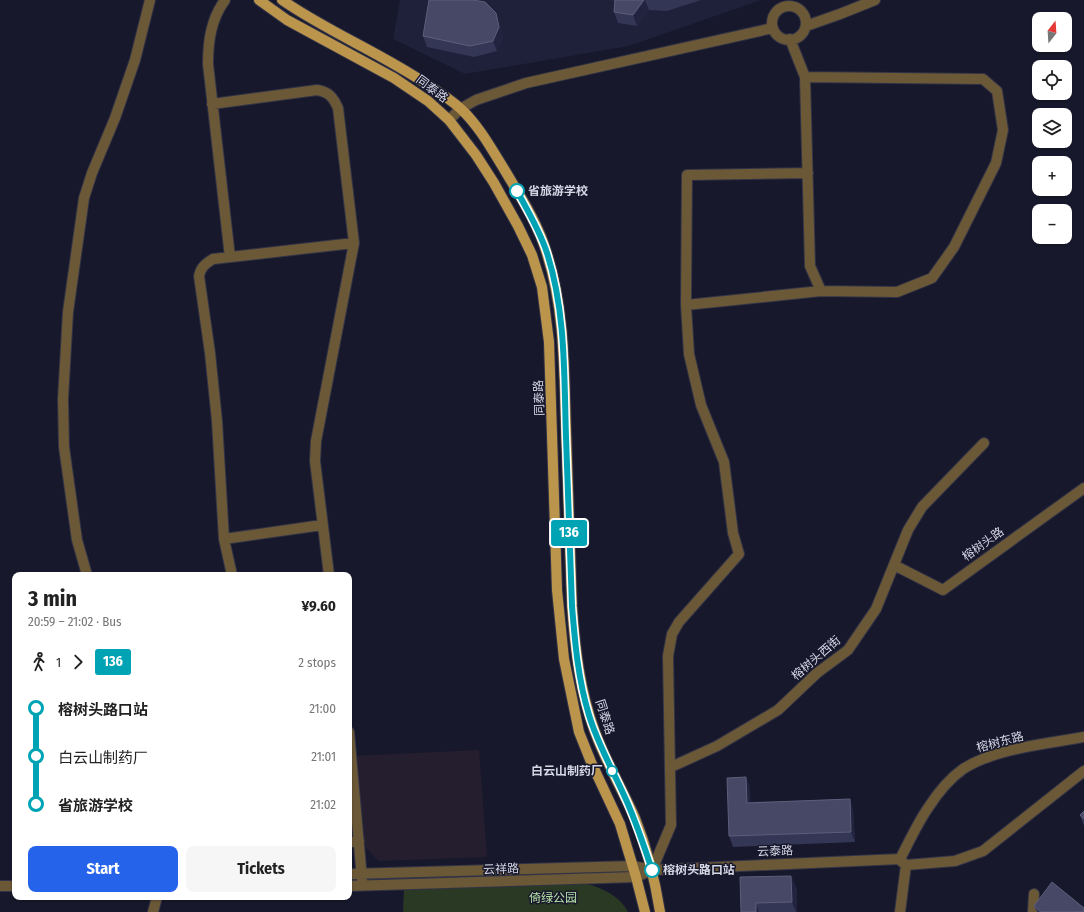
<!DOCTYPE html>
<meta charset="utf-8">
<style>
:root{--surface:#fff;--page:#f6f6f6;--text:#222;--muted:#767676;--accent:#2563eb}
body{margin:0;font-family:"Fira Sans Condensed","Noto Sans SC",sans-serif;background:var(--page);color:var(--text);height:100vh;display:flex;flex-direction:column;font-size:15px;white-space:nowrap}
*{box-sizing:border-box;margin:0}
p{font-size:13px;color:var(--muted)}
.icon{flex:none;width:22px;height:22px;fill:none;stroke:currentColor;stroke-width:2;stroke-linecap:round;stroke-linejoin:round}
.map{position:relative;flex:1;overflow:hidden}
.panel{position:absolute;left:12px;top:572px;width:340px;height:328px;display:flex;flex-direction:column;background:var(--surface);border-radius:8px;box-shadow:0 1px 3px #0004}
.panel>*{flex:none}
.badge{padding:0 8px;border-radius:3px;font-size:14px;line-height:26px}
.needle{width:26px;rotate:17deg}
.fabs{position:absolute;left:1032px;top:12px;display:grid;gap:8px}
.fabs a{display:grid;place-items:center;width:40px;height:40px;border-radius:8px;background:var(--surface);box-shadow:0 1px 3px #0004;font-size:20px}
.map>.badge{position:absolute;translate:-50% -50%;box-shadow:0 0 0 2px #fff}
.legs{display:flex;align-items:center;gap:6px;height:44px;padding:0 16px;font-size:13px}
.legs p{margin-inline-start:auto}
.summary{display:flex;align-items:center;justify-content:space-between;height:68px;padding:0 16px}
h1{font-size:22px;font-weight:700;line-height:30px}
.primary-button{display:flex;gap:8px;margin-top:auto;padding:8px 16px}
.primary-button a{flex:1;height:46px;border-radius:8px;background:var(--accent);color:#fff;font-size:16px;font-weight:700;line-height:46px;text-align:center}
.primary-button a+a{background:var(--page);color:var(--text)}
ul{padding:0 16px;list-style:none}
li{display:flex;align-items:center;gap:14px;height:48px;font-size:15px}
li i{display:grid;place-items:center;width:6px;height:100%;margin:0 5px;background:currentColor}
li i::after{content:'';width:10px;height:10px;margin:-5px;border:3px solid;border-radius:50%;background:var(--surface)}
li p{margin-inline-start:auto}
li:first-child i{background:linear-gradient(#0000 50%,currentColor 0)}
li:last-child i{background:linear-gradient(currentColor 50%,#0000 0)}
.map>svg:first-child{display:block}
.built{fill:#1f203a}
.medical{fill:#251e2e}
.green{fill:#2a3924}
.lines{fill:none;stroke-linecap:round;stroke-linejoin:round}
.minor-casing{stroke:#323346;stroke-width:12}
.major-casing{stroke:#323346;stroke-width:12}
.minor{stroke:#6b5837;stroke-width:10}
.major{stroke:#bc954d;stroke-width:10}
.wall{fill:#343656}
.shaded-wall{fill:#21233f}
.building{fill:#464865;stroke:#5c5e7a}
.line-1-casing{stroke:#fff;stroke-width:9}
.line-1{stroke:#00a3b4;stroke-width:6}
.stop-1-dot{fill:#fff;stroke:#00a3b4;stroke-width:2}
.labels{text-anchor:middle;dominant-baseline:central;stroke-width:3;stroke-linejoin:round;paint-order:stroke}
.street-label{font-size:12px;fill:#d6d8e6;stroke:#17182c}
.stop-label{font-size:12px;font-weight:bold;fill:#d6d8e6;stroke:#17182c;text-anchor:start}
.park-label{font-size:12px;fill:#b7e1a7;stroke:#17182c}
</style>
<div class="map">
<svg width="1084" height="912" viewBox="0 0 1084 912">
<rect width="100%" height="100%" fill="#17182c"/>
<!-- built -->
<path class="built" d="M400 0H761L629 46 465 74 393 39Z"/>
<!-- medical -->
<path class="medical" d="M479 750 487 857 379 861 359 841 351 756Z"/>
<!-- green -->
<path class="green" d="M584 883C602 888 619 895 628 912H403L404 888Z"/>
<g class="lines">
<defs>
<path id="minor" d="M225 0C211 19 208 41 208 64L230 257
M772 23a17 17 0 1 1 34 0a17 17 0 1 1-34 0Z
M806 26 840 14 875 0
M790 39 805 77 810 266 821 291 897 292 932 278 954 247 996 163 1003 130 997 91 983 79 805 77
M212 104 317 90C329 92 333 97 338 108L354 243 316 441 315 461 329 575
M449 120 460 109 476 100 526 83 773 28
M686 305 821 291
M224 539 217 421 210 353 199 276C201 267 205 264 213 259L354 243
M894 565 943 590 1084 488
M87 575 77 540 64 447 63 399 68 312 84 198 92 173 115 118 135 60 150 0
M232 575 224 539 322 525
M349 732 362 879
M671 767 717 746 778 710 817 673 848 650 876 609 908 530 922 507 984 443
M349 842 359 841
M900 859C909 842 917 824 928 808 937 794 949 779 963 769 996 748 1046 744 1084 737
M906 865 955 861 983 851 1084 771
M652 870 671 825 668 656 672 634 679 622 739 554 733 533 724 462 701 405 689 354 686 305 687 175 808 173
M349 874 633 866 652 870 900 859
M0 886H15
M349 886 636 877 652 870
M153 912 157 897
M900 912 906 865 901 861
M1033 912 1034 894"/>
<path id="major" d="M259 0 287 20 394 78 428 101 449 120 476 155 494 183 518 226 532 255 542 287 549 342 557 590 564 659 579 732 591 762 620 824 636 877 645 912
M282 0C328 32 381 53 428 85 439 92 451 100 461 109 479 126 491 148 504 169 520 196 538 223 547 254 565 311 564 371 566 429 568 488 570 547 572 606 575 649 580 692 595 732 606 762 622 789 635 818 647 848 655 880 660 912"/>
</defs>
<!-- minor casing -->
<use href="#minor" class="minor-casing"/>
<!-- major casing -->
<use href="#major" class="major-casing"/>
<!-- minor -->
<use href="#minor" class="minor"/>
<!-- major -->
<use href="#major" class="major"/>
</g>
<!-- wall -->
<path class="wall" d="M612 0H701L667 11 649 10 637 26 618 23 614 12 615 1Z
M500 24 503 38 497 51 474 57 427 47 423 36Z
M746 777 750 788V802L850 799 853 810 855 842 733 847 729 836Z
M1084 811V826L1080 815Z
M791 876 797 890V912H741Z
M1034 906 1084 912H1037Z"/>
<!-- shaded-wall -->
<path class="shaded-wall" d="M644 0H645L649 10 637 26 633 15Z
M496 13 500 24 503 38 497 51 493 41Z
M746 777 750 788 751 813 747 803Z
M850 799 853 810 855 842 851 832Z
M791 876 797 890V912H796L792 902Z
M756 903 759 912H756Z"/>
<!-- building -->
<path class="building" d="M429 0H473L485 2 496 13 499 27 493 41 470 46 423 36Z
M615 0H644L633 15 614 12Z
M746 777 747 803 850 799 851 832 729 836 727 778Z
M1084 811V819L1080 815Z
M791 876 792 902 756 903V912H741L740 877Z
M1052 882 1084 908V912H1041L1034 906Z"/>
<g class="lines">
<defs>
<path id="line-1" d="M517 191C528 211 540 231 547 253 566 312 564 376 566 437 568 493 570 550 572 606 575 643 578 679 589 715 597 742 611 767 623 793 635 818 643 843 652 870"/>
</defs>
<!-- line-1 casing -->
<use href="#line-1" class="line-1-casing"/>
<!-- line-1 -->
<use href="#line-1" class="line-1"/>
</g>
<!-- markers -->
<g class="stop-1-dot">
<circle cx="517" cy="191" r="7"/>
<circle cx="612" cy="771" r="5"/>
<circle cx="652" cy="870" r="7"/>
</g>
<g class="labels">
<!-- street labels -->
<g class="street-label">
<text transform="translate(432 89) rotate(37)">同泰路</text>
<text transform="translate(539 398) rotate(-92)">同泰路</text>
<text transform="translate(983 544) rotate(-36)">榕树头路</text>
<text transform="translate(816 658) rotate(-41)">榕树头西街</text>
<text transform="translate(605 717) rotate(72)">同泰路</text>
<text transform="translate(1000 742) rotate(-15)">榕树东路</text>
<text transform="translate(775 851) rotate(-2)">云泰路</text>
<text transform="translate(501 869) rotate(-2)">云祥路</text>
</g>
<!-- stop labels -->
<g class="stop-label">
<text x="528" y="191">省旅游学校</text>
<text x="603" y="771" text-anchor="end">白云山制药厂</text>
<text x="663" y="870">榕树头路口站</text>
</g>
<!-- park labels -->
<g class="park-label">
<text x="553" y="898">倚绿公园</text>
</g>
</g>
</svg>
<div class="fabs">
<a><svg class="needle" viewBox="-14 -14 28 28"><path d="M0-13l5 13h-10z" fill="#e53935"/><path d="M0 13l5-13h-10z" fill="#767676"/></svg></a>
<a><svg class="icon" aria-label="locate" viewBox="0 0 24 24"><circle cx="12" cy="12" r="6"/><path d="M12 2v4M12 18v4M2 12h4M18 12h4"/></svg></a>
<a><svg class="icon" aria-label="layers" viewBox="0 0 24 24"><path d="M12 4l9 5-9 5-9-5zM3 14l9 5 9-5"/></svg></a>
<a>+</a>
<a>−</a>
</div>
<b class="badge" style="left:569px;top:533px;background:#00a3b4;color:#fff">136</b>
<section class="panel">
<div class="summary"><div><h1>3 min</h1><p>20:59 – 21:02 · Bus</p></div><b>¥9.60</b></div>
<div class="legs"><svg class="icon" aria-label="walk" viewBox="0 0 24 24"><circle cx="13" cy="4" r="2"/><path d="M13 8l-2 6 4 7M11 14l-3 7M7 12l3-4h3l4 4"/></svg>1<svg class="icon" aria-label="forward" viewBox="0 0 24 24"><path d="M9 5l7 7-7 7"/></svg><b class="badge" style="background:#00a3b4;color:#fff">136</b><p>2 stops</p></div>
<ul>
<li><i style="color:#00a3b4"></i><b>榕树头路口站</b><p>21:00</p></li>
<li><i style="color:#00a3b4"></i><span>白云山制药厂</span><p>21:01</p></li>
<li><i style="color:#00a3b4"></i><b>省旅游学校</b><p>21:02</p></li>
</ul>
<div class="primary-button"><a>Start</a><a>Tickets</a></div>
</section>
</div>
